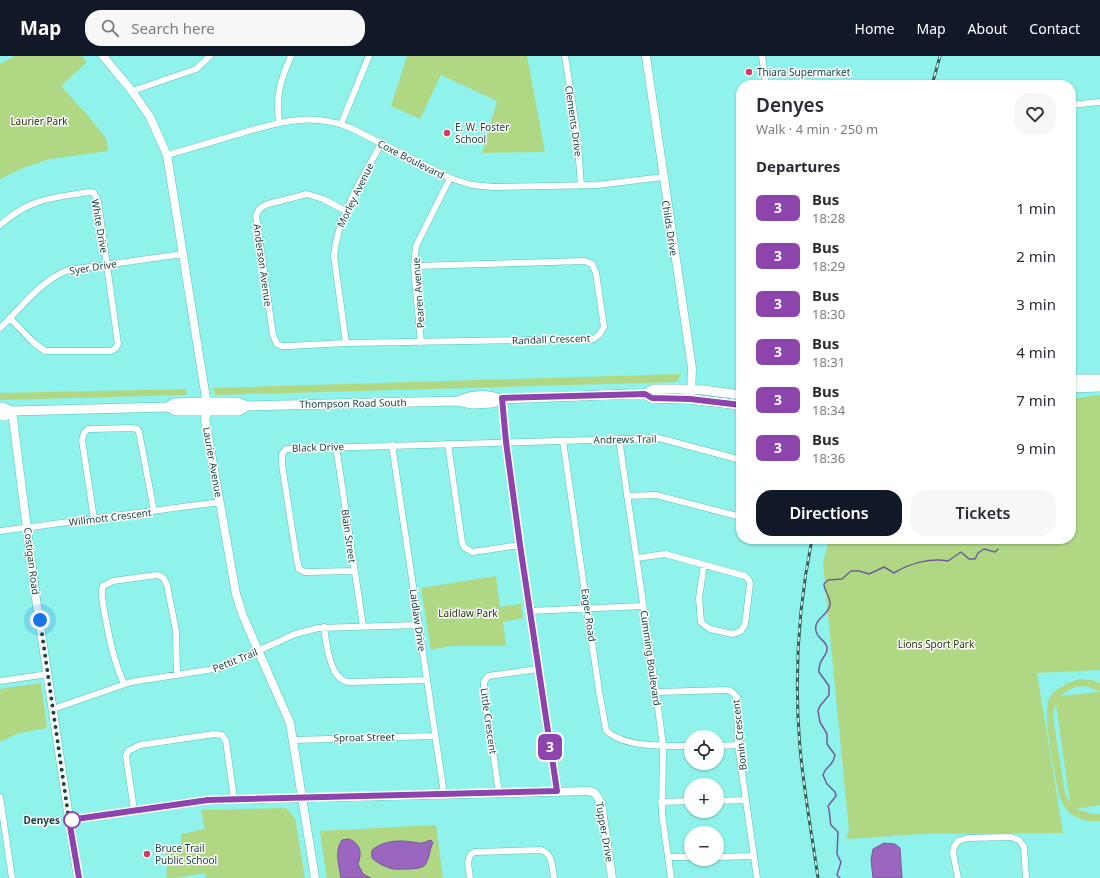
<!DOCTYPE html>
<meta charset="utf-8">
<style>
:root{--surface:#fff;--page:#f7f7f7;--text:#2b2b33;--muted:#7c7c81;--accent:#111827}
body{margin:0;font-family:"Noto Sans",sans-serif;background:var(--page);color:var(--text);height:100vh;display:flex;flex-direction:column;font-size:15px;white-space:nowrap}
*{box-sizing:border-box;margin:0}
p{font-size:13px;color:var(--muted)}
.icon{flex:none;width:22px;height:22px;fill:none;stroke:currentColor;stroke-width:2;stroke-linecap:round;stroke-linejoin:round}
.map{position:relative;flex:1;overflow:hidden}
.side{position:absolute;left:736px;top:24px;width:340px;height:464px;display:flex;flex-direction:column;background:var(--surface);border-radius:16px;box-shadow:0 1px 3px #0004}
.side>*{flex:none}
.badge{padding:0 8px;border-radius:6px;font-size:14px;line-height:26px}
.controls{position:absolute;left:684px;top:674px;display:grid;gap:8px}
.controls a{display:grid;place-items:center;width:40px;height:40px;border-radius:50%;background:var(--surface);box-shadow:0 1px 3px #0004;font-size:20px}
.you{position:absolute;width:20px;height:20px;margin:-10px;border:3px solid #fff;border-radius:50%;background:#1a73e8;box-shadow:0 0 0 6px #1a73e833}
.map>.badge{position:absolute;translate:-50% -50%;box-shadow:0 0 0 2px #fff}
h2{padding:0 20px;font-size:15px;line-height:36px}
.round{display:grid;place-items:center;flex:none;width:42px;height:42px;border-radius:16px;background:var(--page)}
.summary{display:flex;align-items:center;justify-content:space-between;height:68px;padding:0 20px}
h1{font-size:19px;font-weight:600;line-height:30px}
.cta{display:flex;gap:8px;margin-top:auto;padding:8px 20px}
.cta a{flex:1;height:46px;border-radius:16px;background:var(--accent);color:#fff;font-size:16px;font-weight:600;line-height:46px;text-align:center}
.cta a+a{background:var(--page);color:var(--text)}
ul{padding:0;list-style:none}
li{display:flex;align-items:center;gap:12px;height:48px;padding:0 20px}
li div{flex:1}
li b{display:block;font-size:15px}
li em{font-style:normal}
li .badge{min-width:44px;font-weight:700;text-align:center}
header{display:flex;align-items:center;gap:24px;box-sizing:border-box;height:56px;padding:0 20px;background:var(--accent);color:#fff}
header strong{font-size:19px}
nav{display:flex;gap:22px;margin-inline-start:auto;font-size:14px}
.search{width:280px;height:36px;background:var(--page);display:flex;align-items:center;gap:10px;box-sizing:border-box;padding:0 14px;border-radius:16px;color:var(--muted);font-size:15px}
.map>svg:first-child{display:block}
.green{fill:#b0d884;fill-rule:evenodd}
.water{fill:#9a66bf;stroke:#735c99}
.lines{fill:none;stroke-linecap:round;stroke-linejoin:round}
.stream{stroke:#735c99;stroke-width:1.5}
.minor-casing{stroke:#5bbfb8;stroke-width:7}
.tertiary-casing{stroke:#5bbfb8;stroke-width:9}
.secondary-casing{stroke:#5bbfb8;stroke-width:10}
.minor{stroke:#fff;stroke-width:6}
.tertiary{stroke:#fff;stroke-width:8}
.secondary{stroke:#fff;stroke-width:9}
.rail-casing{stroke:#2f6561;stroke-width:3}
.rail{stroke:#fefefe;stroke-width:1.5;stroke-dasharray:4.5;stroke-linecap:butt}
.line-casing{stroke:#fff;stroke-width:9}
.line{stroke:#8e44ad;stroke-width:6}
.walk{stroke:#194441;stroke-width:4;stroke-dasharray:0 7.2}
.poi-dot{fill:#cd3e63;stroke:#fefefe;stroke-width:1.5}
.stop-dot{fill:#fff;stroke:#8e44ad;stroke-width:2}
.labels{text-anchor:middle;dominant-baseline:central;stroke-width:3;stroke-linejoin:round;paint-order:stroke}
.poi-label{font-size:10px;fill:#194441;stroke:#fefefe;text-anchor:start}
.park-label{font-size:10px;fill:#24360c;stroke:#fefefe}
.street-label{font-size:10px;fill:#194441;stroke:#fefefe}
.stop-label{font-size:10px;font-weight:bold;fill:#194441;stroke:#fefefe;text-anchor:end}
</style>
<header>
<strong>Map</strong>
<div class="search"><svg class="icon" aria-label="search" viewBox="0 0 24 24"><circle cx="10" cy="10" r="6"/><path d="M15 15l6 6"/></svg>Search here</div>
<nav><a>Home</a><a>Map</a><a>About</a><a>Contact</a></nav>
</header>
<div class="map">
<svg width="1100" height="822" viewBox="0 0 1100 822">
<rect width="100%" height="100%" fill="#8ff2eb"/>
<!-- green -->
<path class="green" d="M15 0H82L87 6 61 30 89 61 106 82 108 95 50 103 23 112 0 123V8Z
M407 0H527L545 96 482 97 497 45 441 19 420 63 391 50Z
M681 318 677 326 216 339 212 332Z
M187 333 186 339 0 344V337Z
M1100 339V614L1037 617 1063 777 923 778 846 783 849 775 823 507 829 483H1071V343Z
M496 520 500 551 521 548 523 562 503 566 506 590H451L431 594 421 532Z
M1079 623 1092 624 1100 628V636C1084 627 1075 629 1060 640L1100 636V749L1076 753 1093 758H1100V765C1078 766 1066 759 1059 739 1055 718 1042 661 1049 643 1054 632 1068 627 1079 623ZM1056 649 1070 747 1065 737 1053 661 1054 652Z
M41 627 47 672 19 677 0 686V633Z
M286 752 295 762 305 822H216V820V822H206L205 817 175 822H166L168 802 166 801V791L181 790V778L205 773 201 754Z
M436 769 443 822H327L320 775Z"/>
<!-- water -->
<path class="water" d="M349 783C361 788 362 797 358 808L363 818 371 822H341C339 809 334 795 342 784Z
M431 784 433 787C429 793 430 804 424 810 419 814 400 813 393 813 388 812 377 807 373 803 371 801 372 797 372 794 386 783 402 784 419 787 422 788 427 785 431 784Z
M884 787 895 788 900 792 902 822H873L871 804 873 793Z"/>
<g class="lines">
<!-- stream -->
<path class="stream" d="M840 822 837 819 841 806 837 798 838 776C836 774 833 771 831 769 830 768 830 754 828 750L836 740 835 736 827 728 823 719C826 709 833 711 835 699L827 688V678L820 666 818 655 820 650 829 639V630L819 616C818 603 827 601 827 593 828 585 817 583 816 575 813 563 828 560 830 549 831 541 824 535 824 528L828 524 842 523 851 515H859L869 518 884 511 894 517C910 507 930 502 948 505L961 496 969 503H975L978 497 984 493 995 496 998 493"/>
<defs>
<path id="minor" d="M565 0 577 77 581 130
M762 0 766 29
M132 35 196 13 210 0
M1071 49 1100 46
M279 66C276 39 280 25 291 0
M341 68 369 0
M167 99C190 93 212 86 235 79 276 67 309 55 351 72L450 122 472 129 493 131 597 129 663 121
M346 155 323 143 307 138 268 148C261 151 258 153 256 160L273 279 277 288 282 290H289L346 287 593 283 599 279 604 271 596 217 592 208 585 205 414 210
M0 169C31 142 51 142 90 136L94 137 98 145 118 288 116 292 111 295H45L33 286 10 262
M0 272C21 252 40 225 68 214L183 198
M346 287 334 200C337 162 363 121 381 88
M421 287 415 224 414 210 416 190 450 122
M502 343 506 386 520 489 557 735
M619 383 656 636 663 690 662 758 671 822
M563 385 599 635 606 674C623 692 668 690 691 690
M448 388 462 486 464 491 472 496 520 489
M392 389 444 738
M336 390 363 570
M627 440 656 439 741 461
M94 463 82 384 84 377 88 373H92L132 372 137 373 139 376 154 455
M0 475 220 446
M637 502 665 498 745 520 749 524 750 528 745 568 741 575 733 578 710 573 701 566 699 542 704 509
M354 515 305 516 299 513 296 499 282 409V398L286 393 659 382 741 404
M530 555 643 550
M324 571C326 586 330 625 349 626L427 624
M0 625 48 618
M124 628C113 603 109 581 104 554 103 546 100 537 103 530L113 525 156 519C163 520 165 523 167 529L176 575 177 619
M656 636 728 634 732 636 737 641 738 689 757 822
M53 653 131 626 220 612 295 578 318 572 418 569
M293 684 435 680
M717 690 738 689
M499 737 484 634V626L488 620 538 613
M0 741 12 822
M717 745 746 744
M661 746 691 745
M134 754 126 700 128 695 140 689 214 678 222 679 226 685 234 743
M668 801H691
M717 801 754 800
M470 822C469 813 465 801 474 796L541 794C553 798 552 811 554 822
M958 822 953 797 954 791 958 785 968 782 1011 781 1019 784 1024 791 1026 822"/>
<path id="tertiary" d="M103 0 132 35 150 61 167 99 208 355 205 363 236 538 243 560 290 667 315 822
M646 0 692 312 691 338
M12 355 35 536 78 822
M69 764 208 744 590 735 595 737 601 747 612 822"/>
<path id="secondary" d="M1071 323H1100
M1071 332 1100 331
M645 338 651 342 690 343 741 349
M458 345C472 338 487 338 502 343L630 338H645L653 333H678L703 334 741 339
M0 351H3L12 355 168 351 176 355H239L247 350
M168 351 174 347 206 346H237L247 350 458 345 472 348 493 347 502 343
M0 360H5L12 355"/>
</defs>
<!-- minor casing -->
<use href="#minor" class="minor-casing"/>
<!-- tertiary casing -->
<use href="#tertiary" class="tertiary-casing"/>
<!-- secondary casing -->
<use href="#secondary" class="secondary-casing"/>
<!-- minor -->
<use href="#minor" class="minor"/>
<!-- tertiary -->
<use href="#tertiary" class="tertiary"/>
<!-- secondary -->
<use href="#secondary" class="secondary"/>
<defs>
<path id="rail" d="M932 29 940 0
M812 483C798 552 794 622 800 692 804 736 812 779 818 822"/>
</defs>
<!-- rail casing -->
<use href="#rail" class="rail-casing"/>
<!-- rail -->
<use href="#rail" class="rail"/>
</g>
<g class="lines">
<defs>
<path id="line" d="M79 822 69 764 208 744 557 735 520 489 506 386 502 342 645 338 652 342 690 343 741 349"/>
</defs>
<!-- line casing -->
<use href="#line" class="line-casing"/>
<!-- line -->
<use href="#line" class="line"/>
<!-- walk -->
<path class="walk" d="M40 564 69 764H72"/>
</g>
<!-- markers -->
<g class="poi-dot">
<circle cx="749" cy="16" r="4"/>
<circle cx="447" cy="77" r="4"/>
<circle cx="147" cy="798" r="4"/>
</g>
<circle class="stop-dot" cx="72" cy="764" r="8"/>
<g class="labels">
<!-- poi labels -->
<g class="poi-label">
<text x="757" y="16">Thiara Supermarket</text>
<text x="455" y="71">E. W. Foster<tspan x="455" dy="12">School</tspan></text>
<text x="155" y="792">Bruce Trail<tspan x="155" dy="12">Public School</tspan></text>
</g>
<!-- park labels -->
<g class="park-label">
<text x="39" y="65">Laurier Park</text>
<text x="468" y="557">Laidlaw Park</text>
<text x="936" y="588">Lions Sport Park</text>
</g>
<!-- street labels -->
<g class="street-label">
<text transform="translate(574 65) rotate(82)">Clements Drive</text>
<text transform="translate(411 103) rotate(27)">Coxe Boulevard</text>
<text transform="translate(355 139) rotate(-64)">Morley Avenue</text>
<text transform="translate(100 170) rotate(80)">White Drive</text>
<text transform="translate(670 172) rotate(81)">Childs Drive</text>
<text transform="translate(263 209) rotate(82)">Anderson Avenue</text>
<text transform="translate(93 211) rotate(-9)">Syer Drive</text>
<text transform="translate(418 237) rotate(-94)">Pearen Avenue</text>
<text transform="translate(551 283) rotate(-2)">Randall Crescent</text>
<text transform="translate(353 347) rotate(-1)">Thompson Road South</text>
<text transform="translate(625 383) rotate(-1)">Andrews Trail</text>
<text transform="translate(318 391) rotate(-2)">Black Drive</text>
<text transform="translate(213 406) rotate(80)">Laurier Avenue</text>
<text transform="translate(110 461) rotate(-7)">Willmott Crescent</text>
<text transform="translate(349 480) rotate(82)">Blain Street</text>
<text transform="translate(32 505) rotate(83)">Costigan Road</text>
<text transform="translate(589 559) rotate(82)">Eager Road</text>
<text transform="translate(418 564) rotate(82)">Laidlaw Drive</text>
<text transform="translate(651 602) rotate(82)">Cumming Boulevard</text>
<text transform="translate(235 604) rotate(-22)">Pettit Trail</text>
<text transform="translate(489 665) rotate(82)">Little Crescent</text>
<text transform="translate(739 679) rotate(-96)">Bonin Crescent</text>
<text transform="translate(364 681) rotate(-1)">Sproat Street</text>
<text transform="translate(605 776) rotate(80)">Tupper Drive</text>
</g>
<!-- stop labels -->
<g class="stop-label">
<text x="60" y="764">Denyes</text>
</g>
</g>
</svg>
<div class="controls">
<a><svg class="icon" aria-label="locate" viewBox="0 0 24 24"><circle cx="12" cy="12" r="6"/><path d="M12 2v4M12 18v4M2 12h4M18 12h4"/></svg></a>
<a>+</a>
<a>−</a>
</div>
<div class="you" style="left:40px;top:564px"></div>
<b class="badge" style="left:550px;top:691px;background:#8e44ad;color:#fff">3</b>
<section class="side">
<div class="summary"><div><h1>Denyes</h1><p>Walk · 4 min · 250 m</p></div><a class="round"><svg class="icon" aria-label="heart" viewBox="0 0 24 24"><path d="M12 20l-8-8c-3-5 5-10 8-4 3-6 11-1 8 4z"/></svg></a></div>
<h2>Departures</h2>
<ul>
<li><span class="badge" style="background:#8e44ad;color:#fff">3</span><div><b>Bus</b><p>18:28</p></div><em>1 min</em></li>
<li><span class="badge" style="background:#8e44ad;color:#fff">3</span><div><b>Bus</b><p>18:29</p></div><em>2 min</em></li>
<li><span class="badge" style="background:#8e44ad;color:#fff">3</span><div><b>Bus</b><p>18:30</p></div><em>3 min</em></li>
<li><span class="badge" style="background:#8e44ad;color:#fff">3</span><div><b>Bus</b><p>18:31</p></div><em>4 min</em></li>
<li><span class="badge" style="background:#8e44ad;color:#fff">3</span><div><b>Bus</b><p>18:34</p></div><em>7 min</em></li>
<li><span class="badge" style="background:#8e44ad;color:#fff">3</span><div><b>Bus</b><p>18:36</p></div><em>9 min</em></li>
</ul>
<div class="cta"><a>Directions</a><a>Tickets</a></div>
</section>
</div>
